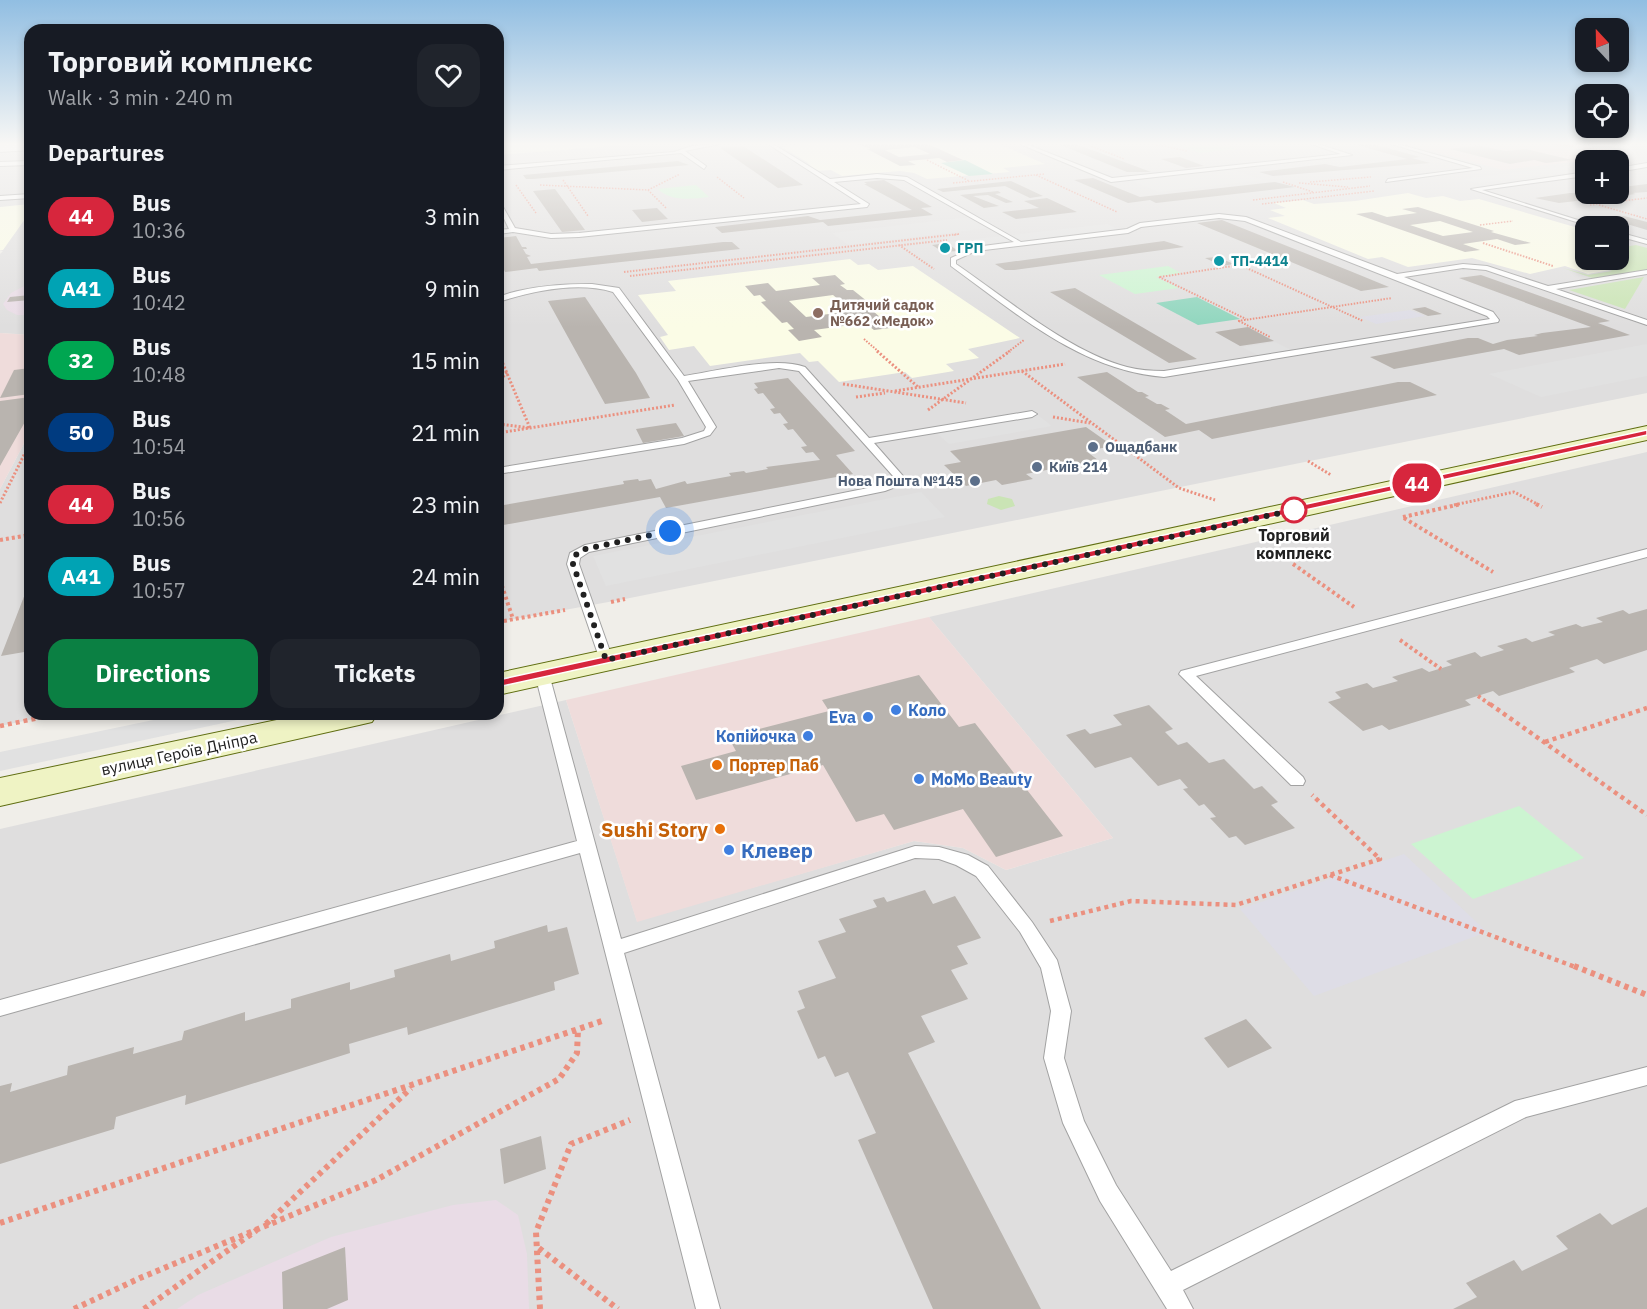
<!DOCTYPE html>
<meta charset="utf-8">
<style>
:root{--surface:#171b24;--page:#20242c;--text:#f1f3f6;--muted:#9ea1a6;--accent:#0b8043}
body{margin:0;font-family:"IBM Plex Sans",sans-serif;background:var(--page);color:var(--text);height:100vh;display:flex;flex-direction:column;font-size:22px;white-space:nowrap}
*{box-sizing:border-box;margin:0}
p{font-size:20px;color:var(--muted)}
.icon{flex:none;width:33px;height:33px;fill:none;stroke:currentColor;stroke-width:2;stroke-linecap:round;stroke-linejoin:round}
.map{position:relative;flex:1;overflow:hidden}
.panel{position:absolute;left:24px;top:24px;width:480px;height:696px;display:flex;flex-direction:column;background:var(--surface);border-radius:18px;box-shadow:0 3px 9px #0003}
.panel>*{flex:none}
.badge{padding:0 12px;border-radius:20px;font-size:21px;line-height:39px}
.needle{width:39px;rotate:338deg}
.fabs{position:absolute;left:1575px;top:18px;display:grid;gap:12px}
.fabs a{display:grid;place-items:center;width:54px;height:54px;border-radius:12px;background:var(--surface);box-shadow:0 3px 9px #0003;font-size:30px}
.you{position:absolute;width:30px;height:30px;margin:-15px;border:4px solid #fff;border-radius:50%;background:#1a73e8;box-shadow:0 0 0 9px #1a73e833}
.map>.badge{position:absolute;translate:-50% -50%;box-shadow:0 0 0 3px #fff}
h2{padding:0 24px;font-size:22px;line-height:54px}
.round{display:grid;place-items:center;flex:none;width:63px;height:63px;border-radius:18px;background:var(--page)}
.summary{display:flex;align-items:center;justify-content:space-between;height:102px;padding:0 24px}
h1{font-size:28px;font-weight:800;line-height:45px}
.primary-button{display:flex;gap:12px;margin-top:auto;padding:12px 24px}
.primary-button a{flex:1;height:69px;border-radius:18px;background:var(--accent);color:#fff;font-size:24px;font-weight:800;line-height:69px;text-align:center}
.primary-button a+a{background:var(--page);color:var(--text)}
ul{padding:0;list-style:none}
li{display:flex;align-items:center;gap:18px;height:72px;padding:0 24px}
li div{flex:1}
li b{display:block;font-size:22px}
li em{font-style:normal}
li .badge{min-width:66px;font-weight:700;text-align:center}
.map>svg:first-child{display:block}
.residential{fill:#dfdede;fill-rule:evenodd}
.commercial{fill:#efdcdb}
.industrial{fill:#e9dce6}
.education{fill:#fbfce6}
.grass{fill:#cae4b5}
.park{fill:#ccf4d1}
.pitch{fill:#90d6be}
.parking{fill:#e1e1e1}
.plaza{fill:#dedde6}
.building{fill:#b9b4af;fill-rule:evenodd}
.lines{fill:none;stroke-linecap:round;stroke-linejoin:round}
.service-casing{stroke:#a2a2a2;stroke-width:2}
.tertiary-casing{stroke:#a2a2a2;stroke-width:2}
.secondary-casing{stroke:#606e12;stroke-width:2}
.path-far5{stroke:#eb907f;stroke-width:1.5;stroke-dasharray:1.5 1.5;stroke-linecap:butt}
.path-far4{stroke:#eb907f;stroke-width:2;stroke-dasharray:1.5 1.5;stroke-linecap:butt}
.path-far3{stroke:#eb907f;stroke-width:3;stroke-dasharray:2 2;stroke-linecap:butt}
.path-far2{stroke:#eb907f;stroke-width:4;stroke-dasharray:3 3;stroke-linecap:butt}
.path-far1{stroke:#eb907f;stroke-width:4.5;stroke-dasharray:4 4;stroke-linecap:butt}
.path{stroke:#eb907f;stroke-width:6;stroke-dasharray:4.5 4.5;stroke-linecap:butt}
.service{fill:#fff;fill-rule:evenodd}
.tertiary{fill:#fff;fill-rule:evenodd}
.secondary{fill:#eff3c4;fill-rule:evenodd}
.line{fill:#d7263d;stroke:#fff;stroke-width:1.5}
.walk{stroke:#212121;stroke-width:6;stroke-dasharray:0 10.8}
.culture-dot{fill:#0f9aa8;stroke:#fff;stroke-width:2}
.education-dot{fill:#8d6e63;stroke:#fff;stroke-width:2}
.service-dot{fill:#5c6f8a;stroke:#fff;stroke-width:2}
.stop-dot{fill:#fff;stroke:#d7263d;stroke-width:3}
.shop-dot{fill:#3f7fe0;stroke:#fff;stroke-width:2}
.food-dot{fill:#e8710a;stroke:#fff;stroke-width:2}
.labels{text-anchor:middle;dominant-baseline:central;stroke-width:5;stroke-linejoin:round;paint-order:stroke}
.far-culture-label{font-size:14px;font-weight:bold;fill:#0d838f;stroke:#fff;text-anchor:start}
.far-education-label{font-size:14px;font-weight:bold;fill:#785e54;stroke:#fff;text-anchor:start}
.far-service-label{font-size:14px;font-weight:bold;fill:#4e5e75;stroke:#fff;text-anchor:start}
.stop-label{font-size:16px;font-weight:bold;fill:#212121;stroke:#fff}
.shop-label{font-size:16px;font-weight:bold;fill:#366cbe;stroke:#fff;text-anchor:start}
.street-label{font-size:16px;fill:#212121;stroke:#fff}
.food-label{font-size:16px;font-weight:bold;fill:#c56008;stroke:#fff;text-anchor:start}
.near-food-label{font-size:20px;font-weight:bold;fill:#c56008;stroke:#fff;text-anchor:end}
.near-shop-label{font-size:20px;font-weight:bold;fill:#366cbe;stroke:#fff;text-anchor:start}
</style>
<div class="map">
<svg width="1647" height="1309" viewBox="0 0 1647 1309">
<rect width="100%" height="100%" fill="#f0eee9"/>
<!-- residential -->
<path class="residential" d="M498 144H1647V393L625 599 498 622ZM1586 160H1618V194H1586ZM1586 226H1618V260H1586Z
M30 149V335L0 333V254L3 251 0 250V151Z
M30 432V714H58L0 726V489Z
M1647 452V1309H0V829L566 700 637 921 914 841 963 848 1006 870 1113 838 929 617Z"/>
<!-- commercial -->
<path class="commercial" d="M1404 144H1547L1607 158 1503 170Z
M0 333 30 335V432L0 489Z
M929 617 1113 838 1006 870 963 848 914 841 637 922 566 700Z"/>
<!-- industrial -->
<path class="industrial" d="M30 283V315H17L7 310 3 304 11 293Z
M496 1200 518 1215 527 1254 529 1309H177L198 1295 331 1237 453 1205Z"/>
<!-- education -->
<path class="education" d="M498 144H636L499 155Z
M803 144H999L1045 164 1003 168 1010 172 927 179 914 173 900 171 842 176 831 170 815 171 807 162 782 147Z
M1408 193 1426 198 1443 196 1460 201 1479 199 1585 230 1586 260 1615 261 1593 264 1610 270 1588 274 1565 266 1530 274 1472 258 1408 267 1382 257 1368 259 1268 218 1285 216 1270 210 1286 208 1274 203 1303 200 1314 204 1355 201Z
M30 204V212L3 250H0V207Z
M850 259 858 265 869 264 878 270 913 266 1020 338 968 349 979 358 946 364 954 371 912 378 905 372 839 382 818 361 809 362 800 353 710 366 694 346 669 350 660 337 668 335 638 295 676 291 668 281Z"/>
<!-- grass -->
<path class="grass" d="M1636 245 1647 248V270L1595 279 1563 268 1588 275 1612 271 1595 265 1616 261 1613 260H1618L1619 248Z
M1644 277 1625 309 1569 290Z
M999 496 1012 499 1015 506 1001 510 987 504 988 499Z"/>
<!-- park -->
<path class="park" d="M1174 144H1221L1237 149 1200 153Z
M696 185 709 197C692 199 671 202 658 189Z
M1168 266 1181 273 1156 277 1179 288 1135 294 1099 275Z
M1519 806 1584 858 1473 899 1411 844Z"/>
<!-- pitch -->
<path class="pitch" d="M965 160 993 174 969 176 941 163Z
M1197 297 1240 319 1198 325 1156 303Z"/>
<!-- parking -->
<path class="parking" d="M1585 164V171L1478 183 1462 179Z
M1231 169 1263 180 1159 192 1130 180Z
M979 216 998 227 848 245 832 233Z
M1107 224 1122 231 963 250 950 242Z
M1275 342 1291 350 1258 355 1242 347Z
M1647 344V376L1541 397 1489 374Z
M1035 413 1052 426 949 444 933 430Z
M921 492 945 517 606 586 593 556Z
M182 714H265L0 771V752Z"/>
<!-- plaza -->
<path class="plaza" d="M1410 310 1425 316 1376 324 1360 317Z
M1404 854 1487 932 1314 996 1240 909Z"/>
<!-- building -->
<path class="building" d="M857 144H928L963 160 947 162 939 158 908 161 916 165 900 166 867 149H871ZM915 147 930 154 899 157 885 150Z
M1058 144H1076L1151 172H1127Z
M1354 144H1373L1420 157 1412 158 1430 163 1273 176 1259 172 1325 164 1340 167 1407 159Z
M1470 144 1506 151 1526 149 1572 160 1546 163 1534 160 1510 164 1450 149 1476 146Z
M743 146 803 185 778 188 720 148Z
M1180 157 1204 166 1186 168 1161 159Z
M678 161 689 165 533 179H526L523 175Z
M1093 178 1140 197 1275 182 1295 187 1156 203 1150 200 1128 203 1074 180Z
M884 180 932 207 921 208 933 215 828 226 823 222 722 233 715 227 808 216 820 220 912 210 864 184H867L864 182Z
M1011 181 1043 196 1030 198 1005 186 943 192 937 189Z
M1647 184V192L1632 193 1636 194 1559 203 1535 198 1570 193 1618 194V188L1625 187H1623Z
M555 189 585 230 562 232 533 191Z
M998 191 1001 193 995 194 1013 202 1006 203 988 195 973 196 999 206 984 208 960 195Z
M1047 198 1077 212 1016 219 1002 212 1039 208 1024 201Z
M1418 207 1494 231 1491 232 1531 243 1515 245 1497 239 1463 244 1480 250 1465 252 1356 214 1372 212 1387 217 1417 213 1402 209ZM1440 221 1473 232 1443 236 1410 225Z
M657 208 668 219 642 222 632 210Z
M1624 216 1647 222V230L1607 218Z
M1222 220 1350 271 1389 287 1361 291 1197 223Z
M516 236 522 247H526L527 249H523L526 254 531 256 527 257 531 264 723 242H732L740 249 539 271 537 268 505 272 498 257V238Z
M1164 241 1184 247 1014 270H1005L995 264Z
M947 243 958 251 943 252 932 245Z
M1217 257 1234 264 1222 266 1205 258Z
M835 275 845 284 840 285 847 290H853L878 310 873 311 881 318 886 317 898 327 874 330 865 323 814 330 822 337 799 341 788 330 794 329 787 322 782 323 761 302 766 301 760 295 754 296 745 286 768 283 776 291 820 285 812 278ZM833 295 852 311 806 317 789 301Z
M1481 275 1610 321 1598 323 1630 335 1519 355 1504 349 1394 369 1370 357 1468 338H1478L1493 344 1507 340 1538 336 1534 335 1542 333 1591 327 1459 278Z
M1075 288 1197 359 1169 363 1050 292Z
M30 295V300L7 302 10 297Z
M585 297 636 373 650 398 605 404 548 301Z
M1425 307 1442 314 1428 316 1412 309Z
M1248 327 1274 341 1240 346 1215 332Z
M30 368V394L0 398 14 370Z
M1107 372 1138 392H1142L1149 396 1145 397 1157 404H1161L1170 409 1165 410 1186 424 1398 382H1410L1437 395 1212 439 1199 430 1165 437 1077 377Z
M788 378 855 451 836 455 853 474 666 508 660 497 498 526V506L624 484 623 481 638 479 639 481 651 479 656 489 685 481 687 484 731 476 729 473 744 471 746 473 768 469 766 467 820 460 813 452 806 453 801 447 807 446 793 429 788 430 783 424 788 423 780 413 774 414 770 409 775 408 763 393 758 394 754 389 758 388 754 383Z
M30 397V413L0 466V401Z
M676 423 684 436 643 443 636 429Z
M1086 427 1113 446 1086 451 1098 460 1026 474 1033 479 1002 485 996 480 966 486 944 465 961 462 950 451Z
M30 581V651L1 656Z
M1647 609V650L1604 664 1597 659 1569 668 1575 672 1499 696 1493 691 1465 700 1471 705 1389 730 1382 725 1363 731 1328 702 1341 698 1335 692 1367 683 1373 688 1398 681 1392 677 1422 668 1429 672 1452 665 1446 661 1475 652 1481 657 1504 650 1497 646 1526 638 1532 642 1555 635 1548 632 1576 624 1582 627 1603 622 1596 618 1623 610 1629 614Z
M919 675 959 727 975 723 1063 836 996 857 963 809 894 830 884 814 856 822 823 765 696 800 681 766 736 751 728 737 829 711 822 700Z
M1149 705 1173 729 1165 732 1178 745 1187 742 1209 763 1224 759 1254 789 1262 786 1278 802 1271 805 1295 828 1245 845 1236 836 1229 838 1210 818 1216 817 1204 804 1199 806 1183 789 1188 788 1180 779 1158 786 1131 757 1095 768 1066 735 1085 729 1090 734 1122 725 1113 715Z
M925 890 933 904 955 896 981 938 957 946 968 964 951 970 968 999 921 1016 935 1042 908 1053 1041 1309H933L858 1140 876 1133 848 1072 835 1077 825 1056 818 1059 797 1011 805 1008 798 991 836 978 818 941 846 932 839 919 877 907 873 900 884 897 887 902Z
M547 925 548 932 567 927 579 974 554 982 555 990 408 1035 407 1027 349 1044 350 1053 185 1105 186 1095 116 1117 114 1129 0 1164V1086L12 1083 10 1092 67 1075 68 1066 134 1047 133 1054 182 1040 184 1031 245 1012V1021L291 1008V999L350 982V990L395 977 394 970 450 954 451 961 495 948 494 941Z
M1246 1019 1272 1048 1228 1068 1204 1038Z
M541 1136 546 1169 504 1184 500 1149Z
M1647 1207V1309H1453L1477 1297 1466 1283 1514 1260 1522 1271 1568 1249 1556 1236 1600 1213 1612 1225Z
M345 1247 348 1300 327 1309H283L282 1272Z"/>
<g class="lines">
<defs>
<path id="service" d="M719 144 685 151 706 166 704 169 681 153 498 170V166L674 152 692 146Z
M768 144H773L830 179 877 174 907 177 1021 242 1127 229 1140 223 1219 214 1246 217 1397 274 1463 264 1487 266 1548 286 1647 270V274L1556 289 1647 320V325L1486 270 1463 268 1404 277 1493 312 1499 320 1498 322 1164 377C1081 371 1016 313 951 266V258L975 247 1014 242 904 180 877 178 834 182 869 204 867 207 579 237 551 238 513 232 498 234V230L509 229 498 206V198L515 228 551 234 579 233 861 204ZM1219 218 1245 221 1487 316 1490 319 1164 371C1152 371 1139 370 1127 367 1069 352 1006 298 956 264V260L976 251 1128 233 1141 227Z
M1020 144H1026L1112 178 1341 154 1311 144H1318L1352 155 1111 182Z
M1391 144H1398L1480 167 1481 169 1386 182 1388 179 1473 168Z
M30 161V165L0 166V162Z
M1647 163V167L1618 172V168Z
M1586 172V176L1482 190 1597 226H1589L1471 189Z
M30 194V198L0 200V196Z
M1618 232 1647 240V244L1618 236Z
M592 284 619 288 684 376C717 371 775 356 805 367L869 438 1032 411 1037 414 1032 417 874 443 903 476 898 486 885 491 589 552 580 558 579 564 613 660 606 664 601 663 567 564 570 553 585 545 878 486 890 482 893 476 799 371 779 368 688 381 716 427 710 435 684 444 498 474V468L682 438 704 431 706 427 678 380 613 292C577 281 533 291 498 302V297C527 286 561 284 592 284Z
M1647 549V557L1196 676 1303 777 1305 781 1303 785H1291L1179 674 1181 671Z
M542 670 549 674 621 939 915 846 939 847 968 855 988 866 1032 922 1057 960 1071 1011 1064 1058 1084 1121 1116 1185 1171 1271 1515 1101 1647 1067V1085L1526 1117 1183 1290 1193 1309H1167L1100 1201 1063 1123 1044 1058 1051 1011 1041 968 1020 932 976 876 956 865 939 859 915 858 624 953 720 1309H696L580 853 0 1016V1000L577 841 535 674Z"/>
<path id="tertiary" d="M0 144H30V150L0 152Z"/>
<path id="secondary" d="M1647 426V440L498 695V673Z
M305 714H377L372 722 359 725 0 806V778Z"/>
</defs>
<!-- service casing -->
<use href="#service" class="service-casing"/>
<!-- tertiary casing -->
<use href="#tertiary" class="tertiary-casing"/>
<!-- secondary casing -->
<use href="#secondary" class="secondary-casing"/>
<!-- path-far5 -->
<path class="path-far5" d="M1086 144 1124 159
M1153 144 1187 151
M1554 144 1613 151
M1582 150 1607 156
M927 160 969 181
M1036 175 1117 212
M717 177 744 198
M563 180 588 216
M1283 182 1313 192
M1310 182 1371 177
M953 183 1044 174
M1299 183 1348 187
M516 185 536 213
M540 185 648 190 666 208
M648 190 680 174
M1253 200 1370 186
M1262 204 1374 191
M1590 205 1647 198
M1599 205 1647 219
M1480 225 1513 221
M954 235 959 234"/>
<!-- path-far4 -->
<path class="path-far4" d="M1483 243 1553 266
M899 245 934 269
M1238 264 1363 321
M624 272 959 234
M630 276 947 240
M1159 277 1246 319
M1160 277 1239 265
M1238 321 1392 298
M1239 321 1270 337
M864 339 879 352
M1008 352 1024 340"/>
<!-- path-far3 -->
<path class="path-far3" d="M877 351 918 387
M498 352 530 428 498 424
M1022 371 1179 488 1215 500
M498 383 507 372
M843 384 966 403
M895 391 1065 364
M856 397 885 393
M928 410 1010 351
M1053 417 1090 423
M498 433 675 405
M1308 461 1331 475
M0 503 30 443
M1454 505 1514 492 1539 505"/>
<!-- path-far2 -->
<path class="path-far2" d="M1536 504 1542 507
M1403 517 1461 504
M1404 518 1493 572
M0 540 30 535
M1293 564 1354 607
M498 574 513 619
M611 602 625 599
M498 622 565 610
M1400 640 1441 669
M1478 696 1492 706"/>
<!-- path-far1 -->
<path class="path-far1" d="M1490 704 1647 815
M0 726 58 714
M1545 742 1647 708
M1330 875 1578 968
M1050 921 1131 901 1236 905 1380 859 1312 795"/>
<!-- path -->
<path class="path" d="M1574 966 1647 995
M0 1223 605 1020
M266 1224 411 1088
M539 1248 618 1309
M74 1309 140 1278 376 1180 559 1079 577 1053 578 1029
M144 1309 257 1230
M540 1309 536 1232 571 1144 630 1120"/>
<!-- service -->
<use href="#service" class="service"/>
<!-- tertiary -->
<use href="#tertiary" class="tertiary"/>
<!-- secondary -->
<use href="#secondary" class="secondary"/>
</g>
<!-- sky -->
<linearGradient id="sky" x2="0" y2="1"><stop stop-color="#91bee2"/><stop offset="0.44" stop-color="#f8f7f5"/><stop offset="1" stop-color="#f8f7f5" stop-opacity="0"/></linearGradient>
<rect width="1647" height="327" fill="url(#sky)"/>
<!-- line -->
<path class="line" d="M1647 430V435L498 687 492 684 498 680Z"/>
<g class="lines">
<!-- walk -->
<path class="walk" d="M670 531 585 549 574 556 573 564 606 660 1294 510"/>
</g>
<!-- markers -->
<g class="culture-dot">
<circle cx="945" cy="248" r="6"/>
<circle cx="1219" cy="261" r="6"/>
</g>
<circle class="education-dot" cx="818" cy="313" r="6"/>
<g class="service-dot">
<circle cx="1093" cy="447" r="6"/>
<circle cx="1037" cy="467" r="6"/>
<circle cx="975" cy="481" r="6"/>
</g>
<circle class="stop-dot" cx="1294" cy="510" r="12"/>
<g class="shop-dot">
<circle cx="896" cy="710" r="6"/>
<circle cx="868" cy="717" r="6"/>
<circle cx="808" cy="736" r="6"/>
<circle cx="919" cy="779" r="6"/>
<circle cx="729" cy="850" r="6"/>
</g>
<g class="food-dot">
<circle cx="717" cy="765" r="6"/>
<circle cx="720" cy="829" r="6"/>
</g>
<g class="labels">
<!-- far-culture labels -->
<g class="far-culture-label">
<text x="957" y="248">ГРП</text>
<text x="1231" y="261">ТП-4414</text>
</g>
<!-- far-education labels -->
<g class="far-education-label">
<text x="830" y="305">Дитячий садок<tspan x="830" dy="16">№662 «Медок»</tspan></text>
</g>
<!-- far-service labels -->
<g class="far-service-label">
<text x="1105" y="447">Ощадбанк</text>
<text x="1049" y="467">Київ 214</text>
<text x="963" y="481" text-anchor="end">Нова Пошта №145</text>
</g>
<!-- stop labels -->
<g class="stop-label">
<text x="1294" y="535">Торговий<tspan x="1294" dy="18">комплекс</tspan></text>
</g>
<!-- shop labels -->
<g class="shop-label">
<text x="908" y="710">Коло</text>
<text x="856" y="717" text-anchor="end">Eva</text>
<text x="796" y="736" text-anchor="end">Копійочка</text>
<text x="931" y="779">MoMo Beauty</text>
</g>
<!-- street labels -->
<g class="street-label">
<text transform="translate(179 753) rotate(-12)">вулиця Героїв Дніпра</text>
</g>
<!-- food labels -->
<g class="food-label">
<text x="729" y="765">Портер Паб</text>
</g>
<!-- near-food labels -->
<g class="near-food-label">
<text x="708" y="829">Sushi Story</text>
</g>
<!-- near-shop labels -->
<g class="near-shop-label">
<text x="741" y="850">Клевер</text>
</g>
</g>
</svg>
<div class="fabs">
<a><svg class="needle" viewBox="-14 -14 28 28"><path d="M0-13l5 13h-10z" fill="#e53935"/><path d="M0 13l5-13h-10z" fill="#9ea1a6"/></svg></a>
<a><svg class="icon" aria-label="locate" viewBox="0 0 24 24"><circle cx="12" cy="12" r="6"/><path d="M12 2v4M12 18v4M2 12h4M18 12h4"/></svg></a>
<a>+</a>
<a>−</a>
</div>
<div class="you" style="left:670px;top:531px"></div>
<b class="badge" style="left:1417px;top:483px;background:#d7263d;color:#fff">44</b>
<section class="panel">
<div class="summary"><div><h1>Торговий комплекс</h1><p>Walk · 3 min · 240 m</p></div><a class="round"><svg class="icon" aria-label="heart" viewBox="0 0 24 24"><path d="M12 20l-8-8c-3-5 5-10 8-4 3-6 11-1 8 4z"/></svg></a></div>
<h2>Departures</h2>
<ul>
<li><span class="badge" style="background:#d7263d;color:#fff">44</span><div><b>Bus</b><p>10:36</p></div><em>3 min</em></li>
<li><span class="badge" style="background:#00a3b4;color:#fff">A41</span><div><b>Bus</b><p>10:42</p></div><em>9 min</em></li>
<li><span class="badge" style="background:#00a651;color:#fff">32</span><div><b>Bus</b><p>10:48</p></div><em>15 min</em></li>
<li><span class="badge" style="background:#003b80;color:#fff">50</span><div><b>Bus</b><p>10:54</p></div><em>21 min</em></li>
<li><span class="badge" style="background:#d7263d;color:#fff">44</span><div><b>Bus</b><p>10:56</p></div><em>23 min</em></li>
<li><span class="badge" style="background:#00a3b4;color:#fff">A41</span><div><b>Bus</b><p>10:57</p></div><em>24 min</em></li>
</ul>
<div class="primary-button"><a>Directions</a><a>Tickets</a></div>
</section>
</div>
